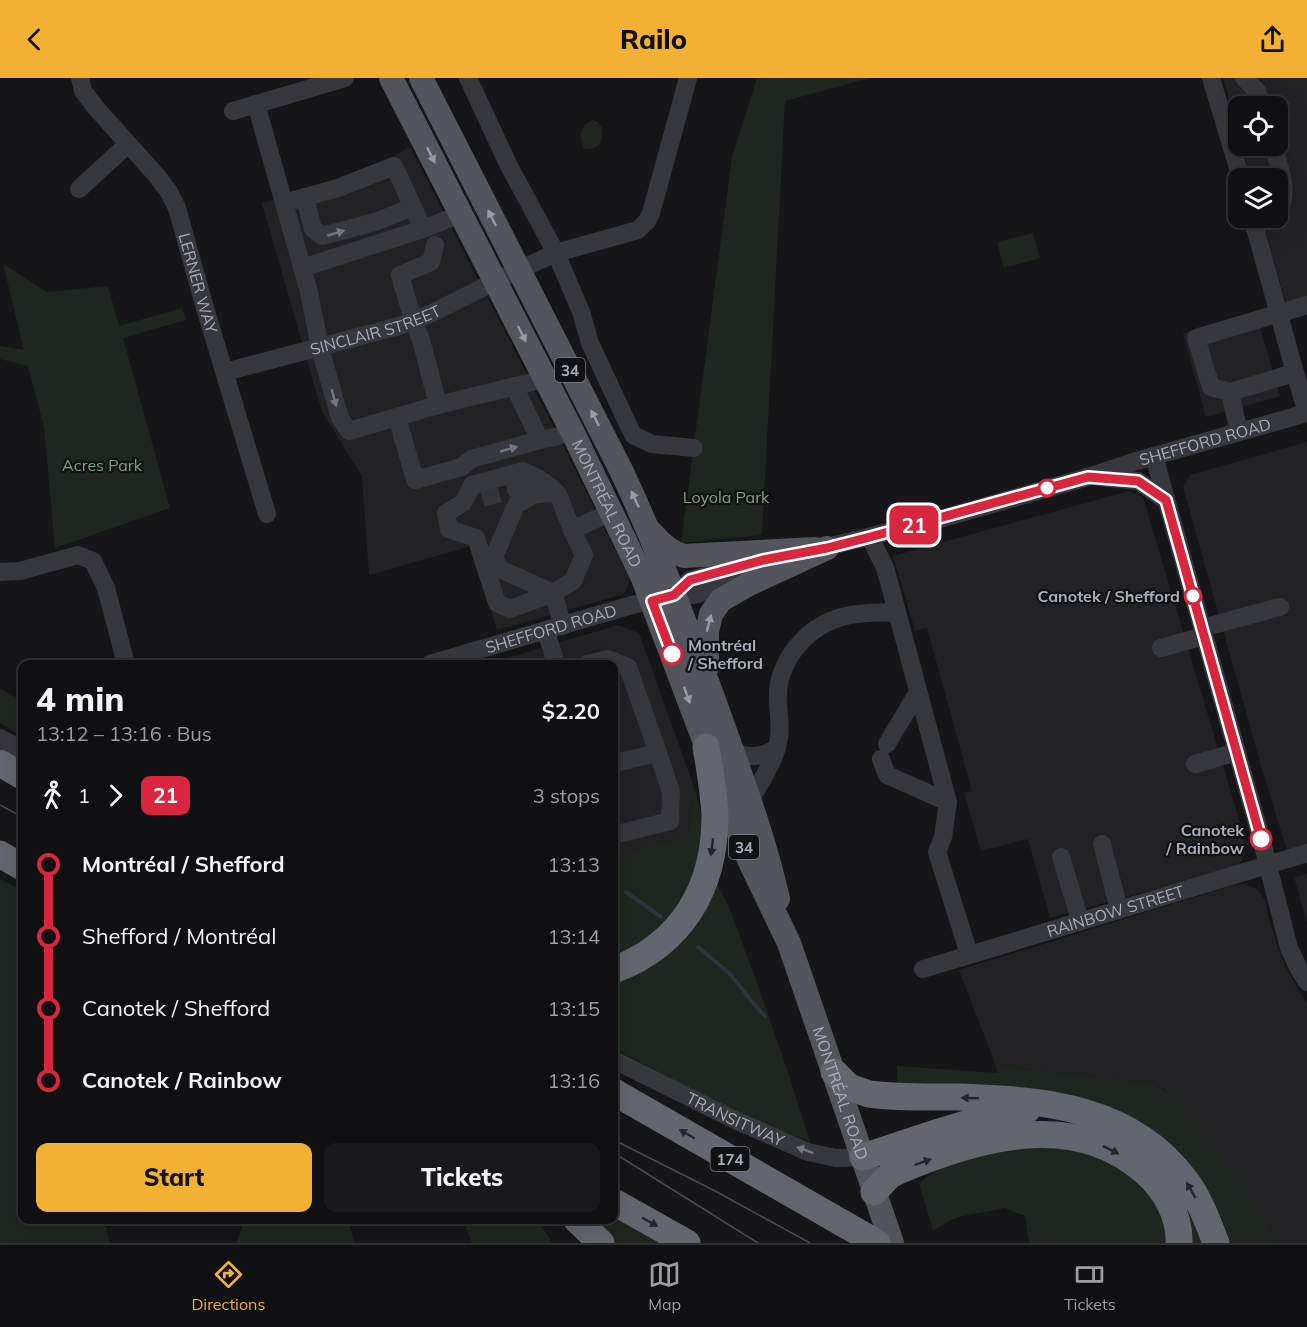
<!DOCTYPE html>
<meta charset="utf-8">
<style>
:root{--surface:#101012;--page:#19191b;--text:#f1f3f6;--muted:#9c9d9f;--line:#303032;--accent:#f2b134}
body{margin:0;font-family:Mulish,sans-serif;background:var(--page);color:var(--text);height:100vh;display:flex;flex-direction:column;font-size:22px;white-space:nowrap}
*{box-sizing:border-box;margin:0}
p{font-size:20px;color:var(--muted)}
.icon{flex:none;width:33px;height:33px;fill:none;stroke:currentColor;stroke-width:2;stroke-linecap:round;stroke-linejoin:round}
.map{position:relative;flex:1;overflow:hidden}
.sheet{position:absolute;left:18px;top:582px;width:600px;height:564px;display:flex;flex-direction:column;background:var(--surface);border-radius:12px;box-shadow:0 6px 24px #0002,0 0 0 2px var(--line)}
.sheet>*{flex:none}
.badge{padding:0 12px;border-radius:9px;font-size:21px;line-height:39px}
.fabs{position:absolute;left:1228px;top:18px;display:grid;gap:12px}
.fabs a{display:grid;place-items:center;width:60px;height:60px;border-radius:12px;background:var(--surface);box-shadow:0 6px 24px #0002,0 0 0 2px var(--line);font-size:30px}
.map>.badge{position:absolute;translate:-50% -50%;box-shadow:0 0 0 3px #fff}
.legs{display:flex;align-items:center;gap:9px;height:66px;padding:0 18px;font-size:20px}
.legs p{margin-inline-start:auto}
.summary{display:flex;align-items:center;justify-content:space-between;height:102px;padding:0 18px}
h1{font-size:33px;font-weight:800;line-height:45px}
.action{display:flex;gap:12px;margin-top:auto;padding:12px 18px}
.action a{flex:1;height:69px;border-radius:12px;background:var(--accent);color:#111;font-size:24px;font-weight:800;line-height:69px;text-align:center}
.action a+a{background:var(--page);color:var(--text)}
ul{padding:0 18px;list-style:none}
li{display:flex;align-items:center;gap:21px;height:72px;font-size:22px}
li i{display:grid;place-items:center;width:9px;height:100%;margin:0 8px;background:currentColor}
li i::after{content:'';width:15px;height:15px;margin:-8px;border:4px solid;border-radius:50%;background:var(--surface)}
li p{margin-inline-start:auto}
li:first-child i{background:linear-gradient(#0000 50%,currentColor 0)}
li:last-child i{background:linear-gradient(currentColor 50%,#0000 0)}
header{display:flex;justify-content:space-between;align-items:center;height:78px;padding:0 18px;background:var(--accent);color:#111;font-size:27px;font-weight:800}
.dock{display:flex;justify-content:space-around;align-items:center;height:84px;border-top:2px solid var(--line);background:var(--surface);font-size:16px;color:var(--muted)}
.dock a{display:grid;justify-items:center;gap:3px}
.dock .current{color:var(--accent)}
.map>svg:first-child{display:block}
.built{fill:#222225}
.green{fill:#1e261f}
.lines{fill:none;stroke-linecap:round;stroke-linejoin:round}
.stream{stroke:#2c353c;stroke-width:4}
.minor-tunnel{stroke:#333438;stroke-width:18;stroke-dasharray:18 9;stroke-linecap:butt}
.minor{stroke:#37383d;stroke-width:18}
.major{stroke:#53555c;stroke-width:24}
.highway{stroke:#63666e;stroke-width:27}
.tram{stroke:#4a4c52;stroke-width:1.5}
.oneway{fill:#979ba6}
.oneway2{fill:#757881}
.oneway3{fill:#26262a}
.line-1-casing{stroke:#fff;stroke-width:14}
.line-1{stroke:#d7263d;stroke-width:9}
.stop-1-dot{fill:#fff;stroke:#d7263d;stroke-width:3}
.labels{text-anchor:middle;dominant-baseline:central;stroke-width:4.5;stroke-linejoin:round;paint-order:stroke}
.shield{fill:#111113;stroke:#7b7e86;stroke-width:1.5}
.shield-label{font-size:15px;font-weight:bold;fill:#a8adb8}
.street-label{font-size:16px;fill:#a8adb8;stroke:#111113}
.park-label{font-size:16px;fill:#7fa381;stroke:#111113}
.stop-label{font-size:16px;font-weight:bold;fill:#a8adb8;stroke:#111113;text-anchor:end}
</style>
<header><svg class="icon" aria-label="back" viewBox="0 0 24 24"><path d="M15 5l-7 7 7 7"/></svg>Railo<svg class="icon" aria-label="share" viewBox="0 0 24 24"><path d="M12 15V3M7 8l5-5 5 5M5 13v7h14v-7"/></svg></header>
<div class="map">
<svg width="1307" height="1165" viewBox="0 0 1307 1165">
<rect width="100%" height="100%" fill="#161618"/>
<!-- built -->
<path class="built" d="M1223 0H1307V222L1287 229 1262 140H1278V100H1251L1242 68H1278V28H1239V57Z
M410 69 565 371 630 502 624 516 497 552 471 468 369 497 362 398 322 334 262 125 293 118 377 87Z
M1256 235 1280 318 1206 339 1183 255Z
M1307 364V767L1287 773 1262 691 1183 409 1190 397Z
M1129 413 1143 419 1246 765 1245 775 1240 785 1230 790 1050 840 1028 761 981 773 964 715 972 713 927 550 915 553 893 478Z
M618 547 639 555 694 709 688 757 614 778V586H487Z
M1307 796V845L1294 799Z
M1246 806 1258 812 1265 822 1269 841 1283 884 1297 910 1307 925V1165H1279L1259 1133 1220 1076 1187 1035 1164 1011 1152 1005 996 988 959 892 1234 807Z"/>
<!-- green -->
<path class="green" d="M757 0H870L785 23 762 457 681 465 732 79Z
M593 42 598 44 602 50C603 64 599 72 584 71 579 58 579 48 593 42Z
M1033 155 1040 180 1004 190 997 164Z
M3 186 47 214 108 208 119 248 182 230 186 242 123 260 170 430 55 470 44 349 28 288 0 281V268L24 272Z
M0 610 22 623V658L0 645Z
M694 709 703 743 704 781 675 842 614 887V778L688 757Z
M0 801 22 813V1142H104L110 1165H0Z
M715 804C731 826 738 855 748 880 770 941 791 1002 810 1064 742 1038 678 1004 614 971V905L629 900 654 884Z
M897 988 998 995 996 988 1152 1005C1177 1018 1194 1042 1211 1064 1236 1096 1258 1130 1279 1165H1231L1221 1139 1210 1116 1166 1064 897 1007Z
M1019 1069 1075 1071 1103 1079 1146 1110 1166 1145 1168 1165H1029L1025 1138 1005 1130 958 1139 933 1152 919 1105C950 1081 981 1077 1019 1069Z
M1189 1128 1206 1165H1188L1183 1130Z
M614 1134 668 1165H614L593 1142H614Z
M245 1142H349L354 1165H236Z
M463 1142H538L552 1165H472Z"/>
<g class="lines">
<!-- stream -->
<path class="stream" d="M626 814 661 839
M698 869C710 880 724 889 734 901 745 913 753 927 765 938"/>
<!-- minor-tunnel -->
<path class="minor-tunnel" d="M482 420 516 411"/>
<!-- minor -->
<g class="minor">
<path id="s1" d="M80 0 83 13 96 30 157 98 169 114 177 130 205 230 267 436"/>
<path d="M468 0 509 88 556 175 581 234 590 265 633 357 652 366 694 370"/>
<path d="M1211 0 1241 100"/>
<path d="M1244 0 1257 13 1262 28"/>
<path d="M256 26 309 214 320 270 340 340 349 353 438 327 532 304 545 300"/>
<path d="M233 33 345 0"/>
<path d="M1273 68C1280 91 1290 113 1278 136"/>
<path d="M79 111 128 66"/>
<path d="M305 119 313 151 322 158 375 144 413 129"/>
<path d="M284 125 338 110 394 88 423 151 461 136"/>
<path d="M1252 140C1271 204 1287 270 1307 335"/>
<path d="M435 167 431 184 400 197 413 242 421 262 438 327"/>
<path d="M302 190 423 151"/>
<path id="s2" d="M225 294 399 248 432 235 518 192 556 175 638 152 647 143 651 135 688 0"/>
<path d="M514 308 540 362"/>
<path d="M1230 314 1211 309 1196 260 1307 227"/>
<path d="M397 339 415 402 462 389 471 381 540 362 555 359 572 353"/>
<path d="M1239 354 1230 314 1294 295"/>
<path d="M1154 378 1261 760 1289 870 1300 893 1307 904"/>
<path d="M1099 399 1138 403 1165 422"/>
<path d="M516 411 544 404"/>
<path d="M555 414 533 417 516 427 494 479 500 491 553 515 510 531 497 525 476 460 449 451 446 435 463 425 472 407 523 393C538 400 546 404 558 416L572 452"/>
<path d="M870 459 885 490 889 504 948 724 943 759 937 774 969 876"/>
<path id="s3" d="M815 472 936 442 1088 399 1136 383 1307 335"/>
<path d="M0 494 20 493 78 477 93 483 106 510 126 586"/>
<path d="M674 517 690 502 770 481"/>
<path d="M563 548 553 515 573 503 584 477 572 452 611 434"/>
<path d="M1202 550 1280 529"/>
<path d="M546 553 556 586"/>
<path d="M1161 570 1204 558"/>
<path id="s4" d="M430 586 632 527 674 517H695L743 501"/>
<path d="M587 586 608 581 628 589 658 675"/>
<path d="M0 660 22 672"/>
<path d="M887 666 918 614"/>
<path d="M732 674C751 680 760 680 777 670"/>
<path d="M881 681 887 697 948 724"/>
<path d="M614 685 658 675 671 714 670 743 614 757"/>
<path d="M1195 686 1237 674"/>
<path d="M750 722C761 704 776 681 779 660 782 642 775 625 779 605 786 574 811 547 842 539 860 534 878 534 897 535"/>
<path d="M1102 766 1119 831"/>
<path d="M1061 779 1080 842"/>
<path id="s5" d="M923 891 1307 775"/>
<path id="s6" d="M614 982 733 1041 808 1074 836 1080 863 1079"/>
</g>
<!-- major -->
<g class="major">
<path id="s7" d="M391 0 572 353 642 498 750 784 789 865 892 1165"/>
<path d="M421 0 621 392C657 468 686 547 715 625 738 690 763 754 778 821"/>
<path d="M652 455C661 466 670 474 684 478L815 471"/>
<path d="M707 589V554L711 536 721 522 747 507 827 470"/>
</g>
<!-- highway -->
<path class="highway" d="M0 685 22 698
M0 776 22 789
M614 892C682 866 715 810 715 738 714 715 710 692 706 669
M834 994 849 1009 869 1016C899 1020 930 1019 960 1019 1045 1022 1132 1029 1186 1103 1200 1122 1208 1144 1216 1165
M614 1014 877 1165
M863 1079C916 1062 971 1041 1027 1032
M874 1114 889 1098 898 1093C976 1060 1072 1031 1144 1093 1165 1111 1180 1137 1179 1165
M614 1124 687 1165
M577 1142 601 1165"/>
<!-- tram -->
<path class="tram" d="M0 727 22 739
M614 1062 717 1114 810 1165
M614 1075 758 1165"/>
</g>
<!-- one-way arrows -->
<defs><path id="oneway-solid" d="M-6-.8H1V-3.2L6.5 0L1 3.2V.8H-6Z" transform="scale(1.5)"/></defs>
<g class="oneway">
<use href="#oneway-solid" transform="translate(431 77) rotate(63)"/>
<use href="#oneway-solid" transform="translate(492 140) rotate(-117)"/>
<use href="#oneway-solid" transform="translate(522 256) rotate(63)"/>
<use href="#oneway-solid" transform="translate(595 340) rotate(-117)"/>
<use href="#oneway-solid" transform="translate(635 421) rotate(-115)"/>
<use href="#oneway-solid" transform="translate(709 545) rotate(-76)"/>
<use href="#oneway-solid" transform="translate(687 617) rotate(70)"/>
</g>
<g class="oneway2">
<use href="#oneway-solid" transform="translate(336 155) rotate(-16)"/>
<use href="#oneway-solid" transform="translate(334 320) rotate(75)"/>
<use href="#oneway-solid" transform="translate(509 371) rotate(-16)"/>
<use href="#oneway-solid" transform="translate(805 1072) rotate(-160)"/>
</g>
<g class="oneway3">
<use href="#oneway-solid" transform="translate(712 769) rotate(97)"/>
<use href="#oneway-solid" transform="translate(970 1020) rotate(-178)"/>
<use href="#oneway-solid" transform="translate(687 1056) rotate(-150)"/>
<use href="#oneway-solid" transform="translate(1111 1072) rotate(26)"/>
<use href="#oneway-solid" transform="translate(923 1084) rotate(-20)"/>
<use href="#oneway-solid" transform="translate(1191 1112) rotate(-120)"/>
<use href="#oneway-solid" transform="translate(650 1144) rotate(29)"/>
</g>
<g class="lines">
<defs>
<path id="line-1" d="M672 576 652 523 674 517 690 502 763 482 827 470 870 459 1088 399 1138 403 1166 422 1261 761"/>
</defs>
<!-- line-1 casing -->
<use href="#line-1" class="line-1-casing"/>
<!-- line-1 -->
<use href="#line-1" class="line-1"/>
</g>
<!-- markers -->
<g class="stop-1-dot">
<circle cx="1047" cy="410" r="8"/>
<circle cx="1193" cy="518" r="8"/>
<circle cx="672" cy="576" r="10"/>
<circle cx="1261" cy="761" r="10"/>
</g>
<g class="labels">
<!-- shield labels -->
<g class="shield">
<rect x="555" y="280" width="30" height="24" rx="4.5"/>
<rect x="729" y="757" width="30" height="24" rx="4.5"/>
<rect x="710.5" y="1069" width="39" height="24" rx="4.5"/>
</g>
<g class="shield-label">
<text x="570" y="292">34</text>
<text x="744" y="769">34</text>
<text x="730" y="1081">174</text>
</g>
<!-- street labels -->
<g class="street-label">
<text stroke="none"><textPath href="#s1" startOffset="242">LERNER WAY</textPath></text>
<text stroke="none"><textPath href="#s2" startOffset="156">SINCLAIR STREET</textPath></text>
<text stroke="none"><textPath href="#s3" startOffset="405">SHEFFORD ROAD</textPath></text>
<text stroke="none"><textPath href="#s7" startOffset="477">MONTRÉAL ROAD</textPath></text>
<text stroke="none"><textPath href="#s4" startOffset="126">SHEFFORD ROAD</textPath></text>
<text stroke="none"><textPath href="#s5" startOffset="201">RAINBOW STREET</textPath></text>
<text stroke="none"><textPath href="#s7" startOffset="1112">MONTRÉAL ROAD</textPath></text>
<text stroke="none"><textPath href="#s6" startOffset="135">TRANSITWAY</textPath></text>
</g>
<!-- park labels -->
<g class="park-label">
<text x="102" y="387">Acres Park</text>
<text x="726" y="419">Loyola Park</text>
</g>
<!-- stop labels -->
<g class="stop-label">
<text x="1180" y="518">Canotek / Shefford</text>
<text x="688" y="567" text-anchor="start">Montréal<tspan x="688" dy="18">/ Shefford</tspan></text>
<text x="1244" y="752">Canotek<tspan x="1244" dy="18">/ Rainbow</tspan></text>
</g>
</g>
</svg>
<div class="fabs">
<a><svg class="icon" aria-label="locate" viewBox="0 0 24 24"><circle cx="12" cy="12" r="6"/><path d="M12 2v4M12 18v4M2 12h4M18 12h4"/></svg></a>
<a><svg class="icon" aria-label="layers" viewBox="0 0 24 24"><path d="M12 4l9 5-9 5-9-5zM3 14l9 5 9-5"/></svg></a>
</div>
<b class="badge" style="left:914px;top:447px;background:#d7263d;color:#fff">21</b>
<section class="sheet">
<div class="summary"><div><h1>4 min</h1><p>13:12 – 13:16 · Bus</p></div><b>$2.20</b></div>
<div class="legs"><svg class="icon" aria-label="walk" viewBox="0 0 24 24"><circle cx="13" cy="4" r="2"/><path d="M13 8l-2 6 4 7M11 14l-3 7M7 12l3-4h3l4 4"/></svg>1<svg class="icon" aria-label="forward" viewBox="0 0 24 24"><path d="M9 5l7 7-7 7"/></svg><b class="badge" style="background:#d7263d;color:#fff">21</b><p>3 stops</p></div>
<ul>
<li><i style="color:#d7263d"></i><b>Montréal / Shefford</b><p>13:13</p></li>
<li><i style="color:#d7263d"></i><span>Shefford / Montréal</span><p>13:14</p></li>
<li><i style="color:#d7263d"></i><span>Canotek / Shefford</span><p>13:15</p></li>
<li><i style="color:#d7263d"></i><b>Canotek / Rainbow</b><p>13:16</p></li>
</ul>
<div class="action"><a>Start</a><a>Tickets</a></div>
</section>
</div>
<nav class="dock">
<a class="current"><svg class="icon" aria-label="directions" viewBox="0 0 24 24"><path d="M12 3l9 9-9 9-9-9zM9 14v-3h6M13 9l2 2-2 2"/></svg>Directions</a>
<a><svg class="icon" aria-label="map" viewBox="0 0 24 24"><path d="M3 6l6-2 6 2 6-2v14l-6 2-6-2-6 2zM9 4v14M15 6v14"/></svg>Map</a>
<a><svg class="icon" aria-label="tickets" viewBox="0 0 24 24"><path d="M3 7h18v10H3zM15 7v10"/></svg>Tickets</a>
</nav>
